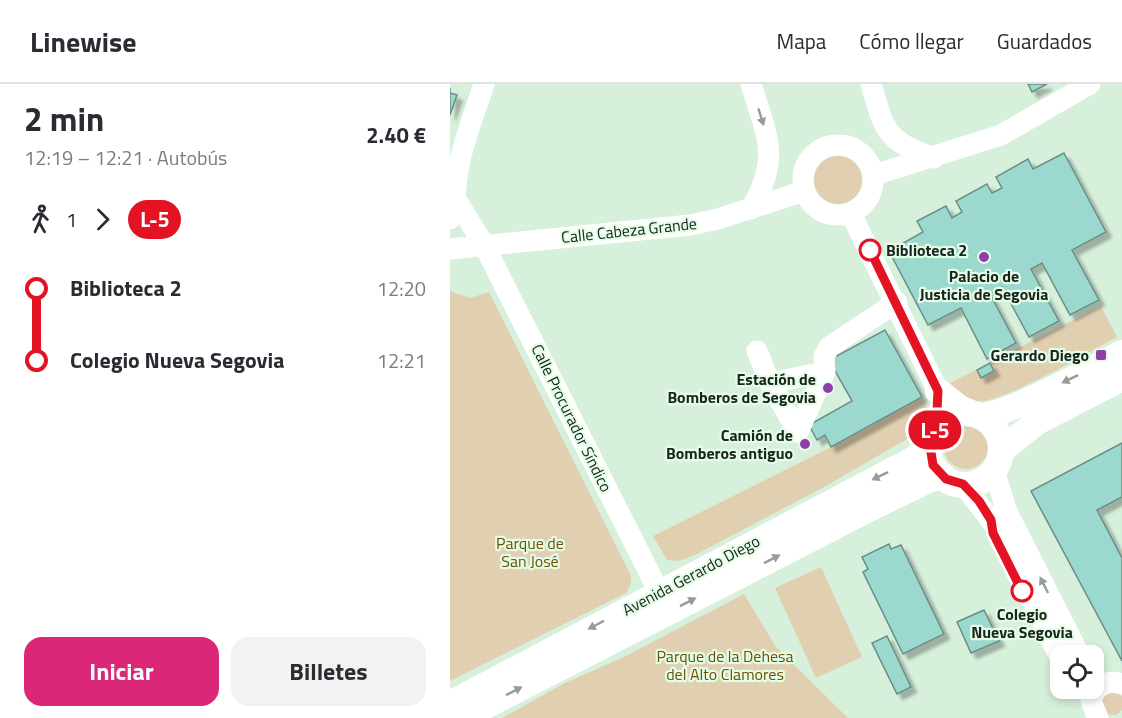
<!DOCTYPE html>
<html lang="es">
<meta charset="utf-8">
<style>
:root{--surface:#fff;--page:#f2f2f3;--text:#2b2b33;--muted:#7c7c81;--line:#e1e1e2;--accent:#db2777}
body{margin:0;font-family:"Titillium Web",sans-serif;background:var(--page);color:var(--text);height:100vh;display:flex;flex-direction:column;font-size:22px;white-space:nowrap}
*{box-sizing:border-box;margin:0}
p{font-size:20px;color:var(--muted)}
.icon{flex:none;width:33px;height:33px;fill:none;stroke:currentColor;stroke-width:2;stroke-linecap:round;stroke-linejoin:round}
.map{position:relative;flex:1;overflow:hidden}
.panel{display:flex;flex-direction:column;background:var(--surface);width:450px}
.panel>*{flex:none}
.badge{padding:0 12px;border-radius:20px;font-size:21px;line-height:39px}
.fabs{position:absolute;left:600px;top:561px;display:grid;gap:12px}
.fabs a{display:grid;place-items:center;width:54px;height:54px;border-radius:12px;background:var(--surface);box-shadow:0 3px 9px #0003;font-size:30px}
.map>.badge{position:absolute;translate:-50% -50%;box-shadow:0 0 0 3px #fff}
.legs{display:flex;align-items:center;gap:9px;height:66px;padding:0 24px;font-size:20px}
.legs p{margin-inline-start:auto}
.summary{display:flex;align-items:center;justify-content:space-between;height:102px;padding:0 24px}
h1{font-size:33px;font-weight:700;line-height:45px}
.action{display:flex;gap:12px;margin-top:auto;padding:12px 24px}
.action a{flex:1;height:69px;border-radius:18px;background:var(--accent);color:#fff;font-size:24px;font-weight:700;line-height:69px;text-align:center}
.action a+a{background:var(--page);color:var(--text)}
ul{padding:0 24px;list-style:none}
li{display:flex;align-items:center;gap:21px;height:72px;font-size:22px}
li i{display:grid;place-items:center;width:9px;height:100%;margin:0 8px;background:currentColor}
li i::after{content:'';width:15px;height:15px;margin:-8px;border:4px solid;border-radius:50%;background:var(--surface)}
li p{margin-inline-start:auto}
li:first-child i{background:linear-gradient(#0000 50%,currentColor 0)}
li:last-child i{background:linear-gradient(currentColor 50%,#0000 0)}
header{display:flex;align-items:center;gap:36px;box-sizing:border-box;height:84px;padding:0 30px;background:var(--surface);border-bottom:2px solid var(--line)}
header strong{font-size:28px}
nav{display:flex;gap:33px;margin-inline-start:auto;font-size:21px}
main{display:flex;flex:1;min-height:0}
.map>svg:first-child{display:block}
.green{fill:#e0cfb0}
.building{fill:#9bd8ce;stroke:#6b8d87;stroke-width:1.5;filter:url(#shadow)}
.lines{fill:none;stroke-linecap:round;stroke-linejoin:round}
.minor{stroke:#fff;stroke-width:21}
.major{stroke:#fff;stroke-width:26}
.oneway{fill:#989c99}
.line-1-casing{stroke:#fff;stroke-width:14}
.line-1{stroke:#e31323;stroke-width:9}
.stop-1-dot{fill:#fff;stroke:#e31323;stroke-width:3}
.poi-dot{fill:#923daa;stroke:#e4fde8;stroke-width:2}
.labels{text-anchor:middle;dominant-baseline:central;stroke-width:4.5;stroke-linejoin:round;paint-order:stroke}
.street-label{font-size:16px;fill:#1b241d;stroke:#e4fde8}
.stop-label{font-size:16px;font-weight:bold;fill:#1b241d;stroke:#e4fde8;text-anchor:start}
.poi-label{font-size:16px;font-weight:bold;fill:#1b241d;stroke:#e4fde8;text-anchor:end}
.park-label{font-size:16px;fill:#705000;stroke:#e4fde8}
</style>
<header>
<strong>Linewise</strong>
<nav><a>Mapa</a><a>Cómo llegar</a><a>Guardados</a></nav>
</header>
<main>
<section class="panel">
<div class="summary"><div><h1>2 min</h1><p>12:19 – 12:21 · Autobús</p></div><b>2.40 €</b></div>
<div class="legs"><svg class="icon" aria-label="walk" viewBox="0 0 24 24"><circle cx="13" cy="4" r="2"/><path d="M13 8l-2 6 4 7M11 14l-3 7M7 12l3-4h3l4 4"/></svg>1<svg class="icon" aria-label="forward" viewBox="0 0 24 24"><path d="M9 5l7 7-7 7"/></svg><b class="badge" style="background:#e31323;color:#fff">L-5</b></div>
<ul>
<li><i style="color:#e31323"></i><b>Biblioteca 2</b><p>12:20</p></li>
<li><i style="color:#e31323"></i><b>Colegio Nueva Segovia</b><p>12:21</p></li>
</ul>
<div class="action"><a>Iniciar</a><a>Billetes</a></div>
</section>
<div class="map">
<svg width="672" height="634" viewBox="0 0 672 634">
<defs>
<filter id="shadow"><feDropShadow dx="5.5" dy="5.5" stdDeviation="1.5" flood-color="#0004"/></filter>
</defs>
<rect width="100%" height="100%" fill="#d7f0db"/>
<!-- green -->
<path class="green" d="M364 96a24 24 0 1 1 48 0a24 24 0 1 1-48 0Z
M0 207 20 214 39 208 181 492V499L176 509 0 597Z
M651 222 667 253C640 267 556 317 531 317 517 317 508 309 500 299Z
M472 313 477 324V335L464 351 374 403 243 472 228 477 217 476 203 452 381 363Z
M494 363a22 22 0 1 1 44 0a22 22 0 1 1-44 0Z
M371 483 412 573 366 594 325 504Z
M294 510 326 563 398 634H52L115 599 174 573Z
M650 619a12 12 0 1 1 24 0a12 12 0 1 1-24 0Z"/>
<!-- building -->
<path class="building" d="M578 0H597L582 8Z
M0 4V9L7 11 0 31Z
M614 69 656 148 622 166 649 216 620 231 592 179 581 185 609 237 579 253 552 203 540 210 566 259 537 275 511 224 478 241 439 167 473 148 467 137 496 122 502 134 512 128 506 117 537 100 542 109 552 104 546 93 578 75 583 85Z
M435 246 472 313 381 363 375 351 367 356 359 341 402 317 379 276Z
M540 279 544 287 531 294 527 286Z
M672 359V413L647 426 672 474V577L581 407Z
M439 460 441 465 451 461 494 550 453 570 413 488 418 485 412 473Z
M534 526 549 557 521 569 507 538Z
M437 552 461 603 447 610 422 559Z"/>
<g class="lines">
<!-- minor -->
<path class="minor" d="M421 0C435 48 435 56 484 74
M353 96a35 35 0 1 1 70 0a35 35 0 1 1-70 0Z
M424 91 551 51 640 0
M7 117 34 161 209 508
M301 125C331 73 317 53 301 0
M401 130 488 307
M0 135C7 115 5 96 10 76 16 50 26 25 34 0
M0 165 240 141 268 135 354 107
M307 267 320 299 348 348 375 288 374 273 379 263 447 218
M320 299 375 288
M544 386 557 428 630 572
M513 400 546 443 608 570
M648 634 641 617C645 602 657 595 672 600"/>
<!-- major -->
<path class="major" d="M488 307 508 323 521 329
M479 365a36 36 0 1 1 72 0a36 36 0 1 1-72 0Z
M531 332C559 331 644 284 672 269
M551 367 587 338 672 294
M0 620 464 375 480 362
M12 634 415 427 478 396 493 392"/>
</g>
<!-- one-way arrows -->
<defs><path id="oneway-solid" d="M-6-.8H1V-3.2L6.5 0L1 3.2V.8H-6Z" transform="scale(1.5)"/></defs>
<g class="oneway">
<use href="#oneway-solid" transform="translate(311 33) rotate(73)"/>
<use href="#oneway-solid" transform="translate(620 295) rotate(154)"/>
<use href="#oneway-solid" transform="translate(430 392) rotate(154)"/>
<use href="#oneway-solid" transform="translate(322 475) rotate(-27)"/>
<use href="#oneway-solid" transform="translate(594 501) rotate(-117)"/>
<use href="#oneway-solid" transform="translate(238 518) rotate(-27)"/>
<use href="#oneway-solid" transform="translate(146 541) rotate(152)"/>
<use href="#oneway-solid" transform="translate(64 607) rotate(-27)"/>
</g>
<g class="lines">
<defs>
<path id="line-1" d="M420 166 488 307 486 344 480 362 483 381 496 395 513 400 529 417 541 436 543 449 572 507"/>
</defs>
<!-- line-1 casing -->
<use href="#line-1" class="line-1-casing"/>
<!-- line-1 -->
<use href="#line-1" class="line-1"/>
</g>
<!-- markers -->
<g class="stop-1-dot">
<circle cx="420" cy="166" r="10"/>
<circle cx="572" cy="507" r="10"/>
</g>
<g class="poi-dot">
<circle cx="534" cy="173" r="6"/>
<rect x="645" y="265" width="12" height="12" rx="3"/>
<circle cx="378" cy="304" r="6"/>
<circle cx="355" cy="360" r="6"/>
</g>
<g class="labels">
<!-- street labels -->
<g class="street-label">
<text transform="translate(179 146) rotate(-6)">Calle Cabeza Grande</text>
<text transform="translate(122 334) rotate(64)">Calle Procurador Síndico</text>
<text transform="translate(241 491) rotate(-28)">Avenida Gerardo Diego</text>
</g>
<!-- stop labels -->
<g class="stop-label">
<text x="436" y="166">Biblioteca 2</text>
<text x="572" y="530" text-anchor="middle">Colegio<tspan x="572" dy="18">Nueva Segovia</tspan></text>
</g>
<!-- poi labels -->
<g class="poi-label">
<text x="534" y="192" text-anchor="middle">Palacio de<tspan x="534" dy="18">Justicia de Segovia</tspan></text>
<text x="639" y="271">Gerardo Diego</text>
<text x="366" y="295">Estación de<tspan x="366" dy="18">Bomberos de Segovia</tspan></text>
<text x="343" y="351">Camión de<tspan x="343" dy="18">Bomberos antiguo</tspan></text>
</g>
<!-- park labels -->
<g class="park-label">
<text x="80" y="459">Parque de<tspan x="80" dy="18">San José</tspan></text>
<text x="275" y="572">Parque de la Dehesa<tspan x="275" dy="18">del Alto Clamores</tspan></text>
</g>
</g>
</svg>
<div class="fabs">
<a><svg class="icon" aria-label="locate" viewBox="0 0 24 24"><circle cx="12" cy="12" r="6"/><path d="M12 2v4M12 18v4M2 12h4M18 12h4"/></svg></a>
</div>
<b class="badge" style="left:485px;top:346px;background:#e31323;color:#fff">L-5</b>
</div>
</main>
